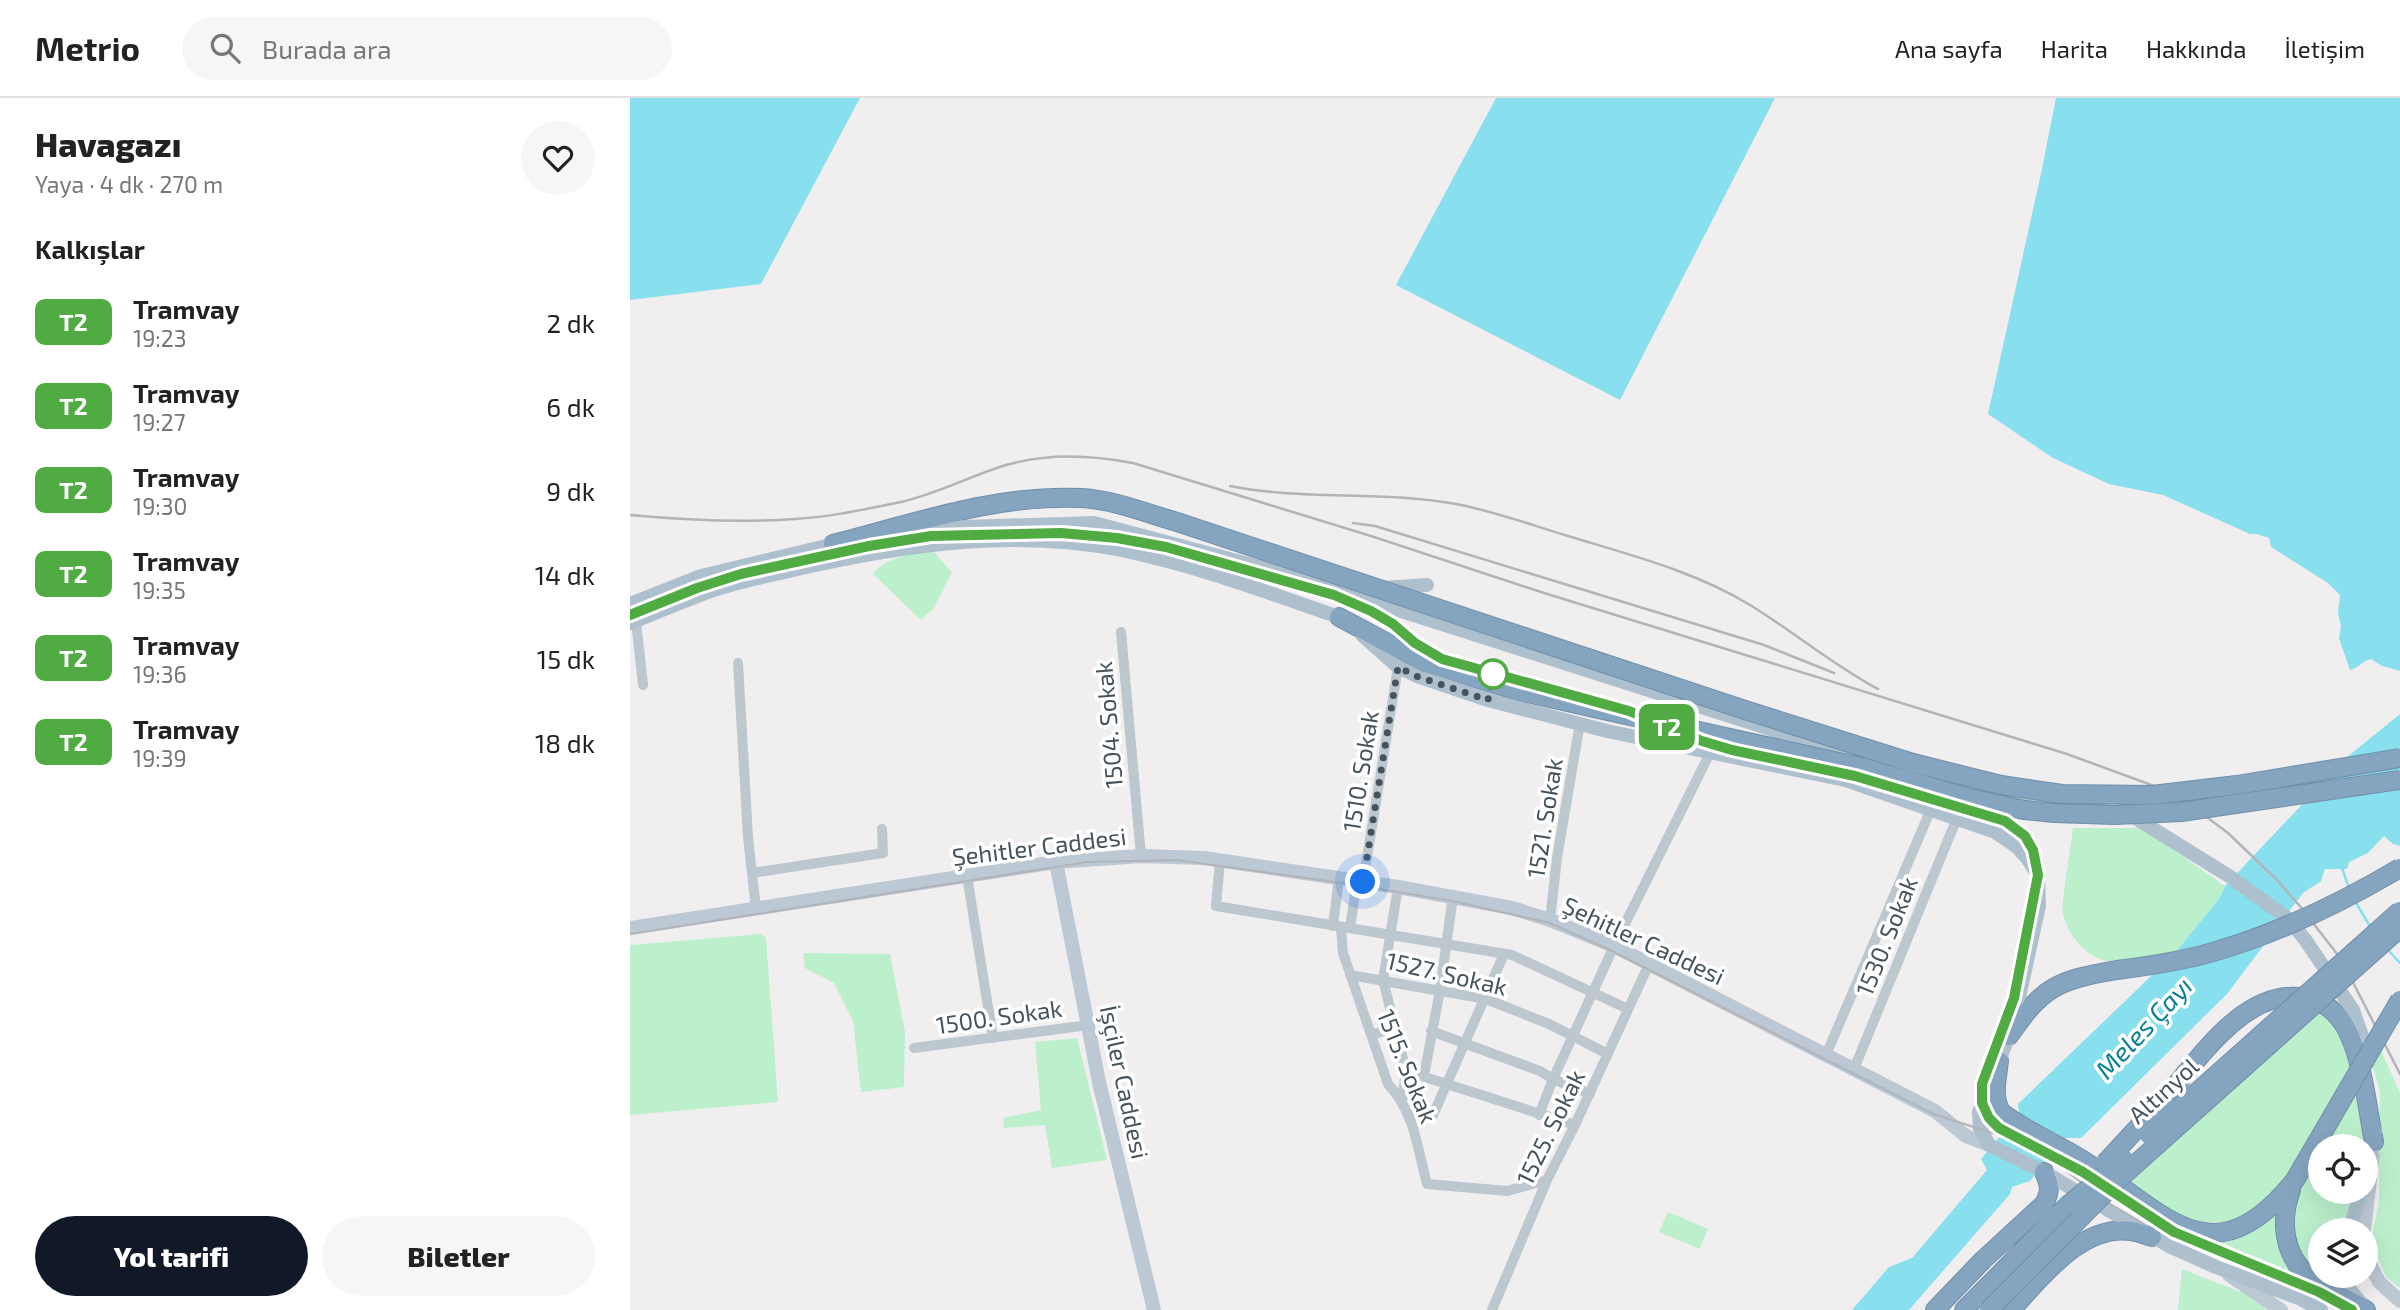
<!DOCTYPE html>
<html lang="tr">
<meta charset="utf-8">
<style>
:root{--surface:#fff;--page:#f6f6f6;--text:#222;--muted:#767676;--line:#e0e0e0;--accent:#111827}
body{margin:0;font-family:"Exo 2",sans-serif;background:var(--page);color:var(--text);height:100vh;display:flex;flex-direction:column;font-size:26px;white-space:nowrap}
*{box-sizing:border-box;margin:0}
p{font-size:23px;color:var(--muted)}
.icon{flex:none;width:38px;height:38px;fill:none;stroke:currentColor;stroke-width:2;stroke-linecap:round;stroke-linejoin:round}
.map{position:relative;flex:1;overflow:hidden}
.drawer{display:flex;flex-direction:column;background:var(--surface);width:630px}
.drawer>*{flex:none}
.badge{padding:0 14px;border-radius:10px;font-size:24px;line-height:46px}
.tools{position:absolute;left:1678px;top:1036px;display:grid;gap:14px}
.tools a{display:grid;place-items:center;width:70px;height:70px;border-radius:50%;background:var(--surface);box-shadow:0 7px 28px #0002;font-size:35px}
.you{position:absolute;width:35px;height:35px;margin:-18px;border:5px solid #fff;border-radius:50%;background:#1a73e8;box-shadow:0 0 0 10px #1a73e833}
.map>.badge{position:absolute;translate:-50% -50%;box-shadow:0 0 0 4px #fff}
h2{padding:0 35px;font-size:26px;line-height:63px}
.round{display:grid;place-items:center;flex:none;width:74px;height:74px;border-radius:37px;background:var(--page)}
.overview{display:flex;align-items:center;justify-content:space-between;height:119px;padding:0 35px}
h1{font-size:33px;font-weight:800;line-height:52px}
.button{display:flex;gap:14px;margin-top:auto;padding:14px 35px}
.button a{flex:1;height:80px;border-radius:42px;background:var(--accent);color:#fff;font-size:28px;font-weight:800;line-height:80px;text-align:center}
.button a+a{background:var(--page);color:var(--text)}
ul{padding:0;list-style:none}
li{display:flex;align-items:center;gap:21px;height:84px;padding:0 35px}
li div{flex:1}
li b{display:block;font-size:26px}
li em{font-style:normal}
li .badge{min-width:77px;font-weight:700;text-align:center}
header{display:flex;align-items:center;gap:42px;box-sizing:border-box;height:98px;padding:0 35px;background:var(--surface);border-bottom:2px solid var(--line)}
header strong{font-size:33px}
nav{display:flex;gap:38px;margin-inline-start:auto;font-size:24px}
.search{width:490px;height:63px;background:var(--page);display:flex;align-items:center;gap:18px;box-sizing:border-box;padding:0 24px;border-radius:38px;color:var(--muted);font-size:26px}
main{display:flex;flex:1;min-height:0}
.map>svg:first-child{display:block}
.green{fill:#bcf0cd}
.water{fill:#88dfee}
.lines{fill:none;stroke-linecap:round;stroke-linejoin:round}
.stream{stroke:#88dfee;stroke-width:2.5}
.highway-casing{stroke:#708faa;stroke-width:20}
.street{stroke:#bcc7ce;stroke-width:10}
.secondary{stroke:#bcc8d3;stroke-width:14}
.primary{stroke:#aec0ce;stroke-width:14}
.highway{stroke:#85a4bf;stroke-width:18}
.tram{stroke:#b1b4b9;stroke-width:2}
.rail{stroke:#b1b4b9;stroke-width:2.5}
.highway-bridge-casing{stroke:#708faa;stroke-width:20;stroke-linecap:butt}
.highway-bridge{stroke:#85a4bf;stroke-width:18}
.line-casing{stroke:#fff;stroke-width:16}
.line{stroke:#50ab43;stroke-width:10}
.walk{stroke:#46535d;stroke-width:7;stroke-dasharray:0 12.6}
.stop-dot{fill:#fff;stroke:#50ab43;stroke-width:3.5}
.labels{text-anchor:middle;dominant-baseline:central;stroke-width:7;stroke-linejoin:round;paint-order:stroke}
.street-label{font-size:24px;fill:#46535d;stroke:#fff}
.water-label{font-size:26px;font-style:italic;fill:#0a8096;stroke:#fff}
</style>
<header>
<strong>Metrio</strong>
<div class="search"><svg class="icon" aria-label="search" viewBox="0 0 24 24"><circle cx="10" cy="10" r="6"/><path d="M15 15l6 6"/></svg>Burada ara</div>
<nav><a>Ana sayfa</a><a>Harita</a><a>Hakkında</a><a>İletişim</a></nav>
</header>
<main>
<section class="drawer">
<div class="overview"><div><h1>Havagazı</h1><p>Yaya · 4 dk · 270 m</p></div><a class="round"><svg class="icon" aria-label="heart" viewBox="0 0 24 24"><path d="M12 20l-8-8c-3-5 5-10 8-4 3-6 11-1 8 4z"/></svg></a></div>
<h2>Kalkışlar</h2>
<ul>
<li><span class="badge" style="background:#50ab43;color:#fff">T2</span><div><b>Tramvay</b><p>19:23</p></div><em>2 dk</em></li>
<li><span class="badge" style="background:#50ab43;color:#fff">T2</span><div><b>Tramvay</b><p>19:27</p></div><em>6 dk</em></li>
<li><span class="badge" style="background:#50ab43;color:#fff">T2</span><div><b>Tramvay</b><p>19:30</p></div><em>9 dk</em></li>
<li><span class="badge" style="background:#50ab43;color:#fff">T2</span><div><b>Tramvay</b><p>19:35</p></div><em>14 dk</em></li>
<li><span class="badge" style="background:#50ab43;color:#fff">T2</span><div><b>Tramvay</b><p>19:36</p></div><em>15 dk</em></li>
<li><span class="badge" style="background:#50ab43;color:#fff">T2</span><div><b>Tramvay</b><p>19:39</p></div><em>18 dk</em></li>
</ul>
<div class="button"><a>Yol tarifi</a><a>Biletler</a></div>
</section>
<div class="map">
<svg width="1770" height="1212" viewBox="0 0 1770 1212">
<rect width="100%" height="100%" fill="#f1eeef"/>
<!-- green -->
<path class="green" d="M303 453 322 474 304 510 291 522 243 476C252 461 285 454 303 453Z
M1443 730H1513L1595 788 1589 801 1545 855C1528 858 1508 865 1490 865 1460 865 1434 838 1432 808Z
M131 836 136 840 148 1004 0 1017V847Z
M173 855 260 856 275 934 274 989 231 994 223 923 204 885 175 870Z
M1691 911 1711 940 1721 969 1656 1086 1630 1112 1601 1124 1568 1125 1552 1121 1496 1085Z
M447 940 477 1062 422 1070 415 1027 374 1030 373 1020 411 1012 405 944Z
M1750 950 1770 995V1190L1756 1179 1743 1147V1133L1749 1103 1750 994 1741 962Z
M1726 990 1735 1033 1733 1048H1692Z
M1690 1050V1094H1723L1713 1132H1690V1178H1708L1714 1195 1684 1178 1664 1149 1661 1120 1671 1084Z
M1647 1112 1674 1184 1555 1136Z
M1038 1114 1078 1131 1070 1151 1029 1134Z
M1552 1171 1616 1196 1638 1212H1548Z"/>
<!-- water -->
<path class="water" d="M0 0H230L131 186 0 202Z
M866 0H1145L990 302 766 187Z
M1426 0H1770V573L1752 568 1741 561C1732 563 1729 570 1720 572L1709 540 1711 528 1708 515 1710 497 1698 485 1641 449 1639 440 1627 436H1620L1533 397 1479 386 1423 360 1358 316 1412 71Z
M1770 616V748L1763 746 1754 738 1738 755 1719 764 1717 771H1695L1691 783 1673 795 1597 896 1451 1040H1436L1400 1083 1382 1089 1380 1096 1279 1212H1222L1259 1169 1282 1160 1357 1072 1351 1061 1389 1016 1388 1006 1545 855 1589 801 1595 788 1716 660Z"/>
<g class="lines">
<!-- stream -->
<path class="stream" d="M1712 770 1719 790
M1725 803 1741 830
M1758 852 1770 865"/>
<defs>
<path id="highway" d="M203 446C285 425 367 396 452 400 484 402 516 415 547 424
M709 519 795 565 888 593 982 614
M1379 938C1413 888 1428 882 1487 872
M1369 963C1367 981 1362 998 1371 1014 1398 1035 1431 1047 1459 1066 1539 1119 1584 1182 1665 1082
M1535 1000C1569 961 1613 893 1670 899 1691 901 1706 912 1716 930 1733 962 1737 1009 1744 1044
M1661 1092C1650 1122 1653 1156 1678 1178 1694 1192 1718 1201 1736 1212
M1305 1212 1353 1162 1414 1106C1421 1093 1420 1087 1414 1074
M1334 1212 1438 1107
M1381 1212C1411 1180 1451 1126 1501 1133 1508 1134 1515 1137 1522 1139"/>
</defs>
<!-- highway casing -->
<use href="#highway" class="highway-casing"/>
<!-- street -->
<path class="street" d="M6 523 13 587
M491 534 511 758
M108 565 118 739 126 811
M590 763 586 808 882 857 998 911
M122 775 253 755 252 731
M337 778 363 940
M733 784 768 569
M768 789 753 882 776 973
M920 822 927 760 950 625
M703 828 709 780
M711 829 713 855 758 986C785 1015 787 1049 797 1086L877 1093 917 1082
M720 830 727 782
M720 877 856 901 919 926 978 956
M801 933 910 973 923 981 960 996
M741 937 767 929
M284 950 459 927
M1196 957 1301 711
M1224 971 1327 720
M794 978 810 892 823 798
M772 1002 776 973 945 1027
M779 1017H803L874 856
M909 1017 923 981 984 848 1080 655
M862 1212 917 1082 945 1027 1019 866"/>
<!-- secondary -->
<path class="secondary" d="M426 764 469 984 524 1212
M0 830 426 764 511 758 574 760 768 789 882 810 920 822 984 848 1305 1013 1336 1038 1359 1047
M1734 1132 1743 1057
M1736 1158 1749 1184 1770 1203
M1599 1177 1651 1212"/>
<!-- primary -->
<path class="primary" d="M247 441 335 429 464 425 656 476 1181 644 1299 680 1359 695 1420 706
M753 490 797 487
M0 506 71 478 213 444
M0 525C28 514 56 502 84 492 114 482 146 476 176 469 280 446 386 431 491 452 564 467 639 495 709 519L716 525
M732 537 768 569 787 578 858 602 977 633 1215 682 1365 734 1387 749 1397 760 1408 777 1409 808 1383 927 1349 1014 1350 1030 1359 1047 1414 1074 1539 1148 1586 1169 1671 1201 1691 1212
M1499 716 1599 778 1657 820 1674 840 1723 912 1732 938 1738 964
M1736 1073 1745 1033
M1720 1132 1730 1094
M1716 1178 1721 1193 1732 1206"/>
<!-- highway -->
<use href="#highway" class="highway"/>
<!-- tram -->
<path class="tram" d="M0 517 67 490 111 476 239 448 301 438 431 435 471 438 536 449 704 497 741 513 763 526 785 545 812 561 999 613 1072 643 1102 652 1225 678 1375 723C1391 733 1403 745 1407 764 1412 788 1388 891 1379 917 1372 937 1350 978 1351 998 1352 1011 1360 1021 1369 1030L1453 1074 1544 1134 1689 1194 1722 1212
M0 836 457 764 547 762 726 787 822 803 920 825 982 853 1303 1016 1375 1039
M1436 1073 1480 1106 1514 1126"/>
<!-- rail -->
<path class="rail" d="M600 388C674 403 751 392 826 406 864 413 901 427 938 438 1000 457 1064 473 1120 507 1164 534 1203 567 1248 591
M0 417C54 422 111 425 165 421 201 419 236 411 271 404 307 396 340 378 376 367 419 355 460 357 503 365L741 438 914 495 1437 656 1546 696 1598 735 1646 781 1669 807 1711 861 1770 976
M723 425 745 428 1134 547 1204 575"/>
<defs>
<path id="highway-bridge" d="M547 424 1115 612 1283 665 1371 687 1432 696 1522 697 1607 687 1770 660
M982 614 1231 669 1339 700 1394 712 1424 715 1485 717 1551 714 1770 682
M1487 872C1519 868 1552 863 1583 854 1649 835 1711 805 1770 770
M1519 1037 1770 813
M1475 1065 1535 1000
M1665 1082 1770 902
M1438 1107 1494 1061
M1359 1212 1490 1080 1770 830"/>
</defs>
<!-- highway-bridge casing -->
<use href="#highway-bridge" class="highway-bridge-casing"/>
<!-- highway-bridge -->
<use href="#highway-bridge" class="highway-bridge"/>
</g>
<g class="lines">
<defs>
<path id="line" d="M0 517 67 490 111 476 239 448 301 438 431 435 487 440 536 449 704 497 741 513 763 526 785 545 812 561 999 613 1072 643 1102 652 1225 678 1375 723 1395 738 1403 752 1408 777 1384 900 1352 986V1005L1359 1020 1369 1030 1453 1074 1544 1134 1689 1194 1722 1212"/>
</defs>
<!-- line casing -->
<use href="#line" class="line-casing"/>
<!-- line -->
<use href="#line" class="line"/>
<!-- walk -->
<path class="walk" d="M733 784 768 569 786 578 858 602 863 576"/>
</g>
<!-- markers -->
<circle class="stop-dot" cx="863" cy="576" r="14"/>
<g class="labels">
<!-- street labels -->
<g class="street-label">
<text transform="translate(478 627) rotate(-95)">1504. Sokak</text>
<text transform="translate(730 673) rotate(-81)">1510. Sokak</text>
<text transform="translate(914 720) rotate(-81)">1521. Sokak</text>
<text transform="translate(409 748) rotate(-7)">Şehitler Caddesi</text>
<text transform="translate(1256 838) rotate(-68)">1530. Sokak</text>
<text transform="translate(1014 842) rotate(25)">Şehitler Caddesi</text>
<text transform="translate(817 875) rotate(13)">1527. Sokak</text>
<text transform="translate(369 918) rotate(-8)">1500. Sokak</text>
<text transform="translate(778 968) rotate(68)">1515. Sokak</text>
<text transform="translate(495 984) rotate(78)">İşçiler Caddesi</text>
<text transform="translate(1533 992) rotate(-42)">Altınyol</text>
<text transform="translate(920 1029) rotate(-64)">1525. Sokak</text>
</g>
<!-- water labels -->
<g class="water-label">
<text transform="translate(1513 929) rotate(-47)">Meles Çayı</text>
</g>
</g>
</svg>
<div class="tools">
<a><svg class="icon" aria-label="locate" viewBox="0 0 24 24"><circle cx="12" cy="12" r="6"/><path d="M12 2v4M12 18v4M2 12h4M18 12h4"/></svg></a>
<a><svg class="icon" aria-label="layers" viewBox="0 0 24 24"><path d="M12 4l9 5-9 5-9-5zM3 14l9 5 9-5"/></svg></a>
</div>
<div class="you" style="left:733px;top:784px"></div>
<b class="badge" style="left:1037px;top:629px;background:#50ab43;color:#fff">T2</b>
</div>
</main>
